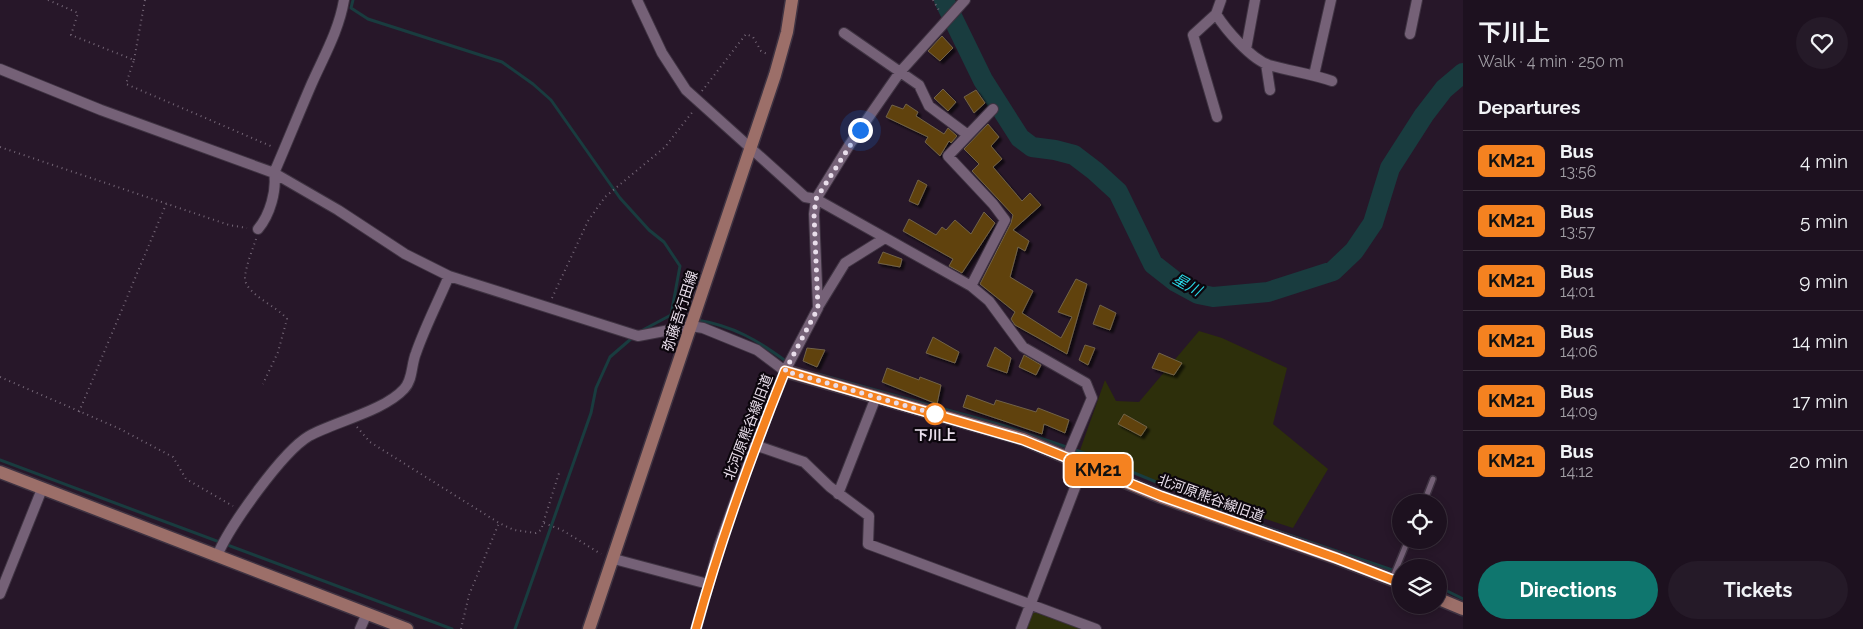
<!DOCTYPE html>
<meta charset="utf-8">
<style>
:root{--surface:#1d111f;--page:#251a28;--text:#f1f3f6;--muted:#a09da4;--line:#3b313d;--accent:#0f766e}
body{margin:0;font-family:Raleway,"Noto Sans JP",sans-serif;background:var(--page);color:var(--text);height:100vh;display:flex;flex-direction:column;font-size:19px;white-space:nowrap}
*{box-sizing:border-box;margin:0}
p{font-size:16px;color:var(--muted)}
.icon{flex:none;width:28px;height:28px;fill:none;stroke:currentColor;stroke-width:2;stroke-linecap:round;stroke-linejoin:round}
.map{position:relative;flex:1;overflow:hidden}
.panel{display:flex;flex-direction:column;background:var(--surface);width:400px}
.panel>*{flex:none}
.badge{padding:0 10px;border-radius:8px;font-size:18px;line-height:32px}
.buttons{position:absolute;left:1392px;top:494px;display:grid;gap:10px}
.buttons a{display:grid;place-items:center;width:55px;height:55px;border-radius:50%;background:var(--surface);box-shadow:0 2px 8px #0003,0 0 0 1px var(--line);font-size:25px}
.you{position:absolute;width:25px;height:25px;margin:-12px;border:4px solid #fff;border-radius:50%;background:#1a73e8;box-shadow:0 0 0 8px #1a73e833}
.map>.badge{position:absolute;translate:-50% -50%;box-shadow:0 0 0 2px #fff}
h2{padding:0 15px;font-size:19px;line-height:45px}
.round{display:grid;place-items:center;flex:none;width:52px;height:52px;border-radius:26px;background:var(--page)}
.headline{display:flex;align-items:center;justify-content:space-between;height:85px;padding:0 15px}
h1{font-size:24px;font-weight:700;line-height:38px}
.button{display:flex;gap:10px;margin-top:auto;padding:10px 15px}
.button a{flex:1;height:58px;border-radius:30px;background:var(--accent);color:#fff;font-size:20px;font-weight:700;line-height:58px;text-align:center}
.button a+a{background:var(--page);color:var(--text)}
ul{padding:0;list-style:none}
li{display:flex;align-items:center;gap:15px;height:60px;padding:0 15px;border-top:1px solid var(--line)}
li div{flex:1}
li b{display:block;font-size:19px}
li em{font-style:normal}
li .badge{min-width:55px;font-weight:700;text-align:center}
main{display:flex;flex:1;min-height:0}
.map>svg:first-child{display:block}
.green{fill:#2d2f0b}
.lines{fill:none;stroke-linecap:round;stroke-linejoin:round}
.stream{stroke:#193c3f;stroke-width:3}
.river{stroke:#193c3f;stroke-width:20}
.building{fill:#614307;stroke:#716249;filter:url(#shadow)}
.lane-casing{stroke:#3f3342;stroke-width:8}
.street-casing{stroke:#3f3342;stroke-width:12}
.secondary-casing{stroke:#3f3342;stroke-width:15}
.path{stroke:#746676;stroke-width:2;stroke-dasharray:1 4;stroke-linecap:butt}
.lane{stroke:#756177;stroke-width:5}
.street{stroke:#756177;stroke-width:10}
.secondary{stroke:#9c6f69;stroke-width:12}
.line-casing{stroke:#fff;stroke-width:11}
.line{stroke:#f58220;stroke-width:8}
.walk{stroke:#e9deeb;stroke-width:5;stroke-dasharray:0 9}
.stop-dot{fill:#fff;stroke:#f58220;stroke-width:2.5}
.labels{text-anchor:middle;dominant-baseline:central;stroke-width:4.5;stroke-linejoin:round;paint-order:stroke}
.street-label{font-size:14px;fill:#e9deeb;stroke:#0c060d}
.stop-label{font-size:14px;font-weight:bold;fill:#e9deeb;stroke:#0c060d}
.water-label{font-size:15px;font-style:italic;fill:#29d8e6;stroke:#0c060d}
</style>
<main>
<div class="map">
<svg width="1463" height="629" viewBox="0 0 1463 629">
<defs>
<filter id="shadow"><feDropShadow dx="3" dy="3" stdDeviation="1" flood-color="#0009"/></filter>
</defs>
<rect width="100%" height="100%" fill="#271729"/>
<!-- green -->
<path class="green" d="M1199 331 1222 338 1287 368 1273 424 1328 469 1293 528 1165 486 1079 453 1105 380 1116 401 1139 402Z
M1031 608 1086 629H1023Z"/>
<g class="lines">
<!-- stream -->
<path class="stream" d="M353 0 351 8 368 19 502 62 533 84 551 100 620 198 649 230 664 242 680 266 671 315
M697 320C734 326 757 340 787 362
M639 332 671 315 691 319
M818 374 1005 426 1093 456 1266 527 1401 573
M0 460 452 629
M1439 587 1463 599
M515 629 591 413 596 388 610 357 632 338"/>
<!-- river -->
<path class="river" d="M944 0 983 80 1020 138 1032 147 1055 150 1074 155 1095 171 1118 192 1153 264 1176 282 1198 294 1213 297 1268 292 1333 271 1354 251 1373 223 1390 168 1424 115 1444 89 1463 73"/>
</g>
<!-- building -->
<path class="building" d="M942 36 953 48 940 61 928 51Z
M943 89 956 102 948 111 934 98Z
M976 90 985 103 974 113 964 97Z
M906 104 918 112 916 116 944 134 948 128 957 136 951 143 949 141 940 156 925 142 928 137 886 117 892 105 903 109Z
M988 124 999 137 991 146 1002 159 993 167 1022 201 1030 193 1041 205 1013 230 1029 241 1025 251 1018 247 1010 277 1033 291 1022 313 1061 338 1072 317 1058 312 1076 279 1087 284 1067 354 1015 325 1011 319 1015 312 980 284 1011 223 1013 215 972 171 979 164 964 149Z
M918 180 927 185 918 205 909 201Z
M984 212 995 223 962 273 949 266 953 259 903 231 909 219 936 235 942 227 946 230 955 220 971 234Z
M883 252 902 259 900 267 878 263Z
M1100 305 1116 313 1110 330 1093 324Z
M933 337 959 352 955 363 926 353Z
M1085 345 1095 348 1088 365 1079 360Z
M995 347 1011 358 1007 373 987 366Z
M807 348 825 350 817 367 803 361Z
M1159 353 1182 363 1174 375 1152 368Z
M1024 355 1041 365 1036 375 1019 367Z
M887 368 919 380 920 377 941 385 937 404 882 382Z
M967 395 994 405 996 400 1036 412 1038 408 1069 420 1065 433 1044 424 1042 434 963 407Z
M1124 414 1147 427 1141 436 1118 424Z"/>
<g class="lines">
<defs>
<path id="lane" d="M1424 502 1433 479
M1392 579 1408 540"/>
<path id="street" d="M637 0 662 53 686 90 805 197 816 199 971 286 989 301 1023 347 1086 383 1092 398 1067 457
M1221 0 1216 14C1226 30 1251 59 1269 65 1290 71 1312 74 1332 81
M1216 14 1193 35 1217 117
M844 33 919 85 929 106 968 135 948 156 993 204 1005 220 971 286
M1410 34 1417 0
M1246 49 1255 0
M1266 64 1270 90
M0 69 101 110 274 173 338 210 405 254 449 276 638 336 691 326 703 328 757 350 785 371
M1314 75 1331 0
M968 135 993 109
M258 229C270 215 277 190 274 173 287 143 299 113 312 83 324 56 339 30 344 0
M818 307 845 263 885 238
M755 445 804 462 830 487 869 516 868 544 1096 629
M838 494 876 397
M217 556C229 527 282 452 309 436 334 422 384 411 404 389 413 380 411 365 416 353 425 327 438 302 449 276
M614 559 708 584
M0 594 42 489
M360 629 367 613
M696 629 719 546 755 445 785 371 818 308 814 214 816 199 850 144 900 72 965 0
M1021 629 1084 464"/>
<path id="secondary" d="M785 371 1023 439 1161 497 1336 558 1401 583
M0 472 407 629
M1439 599 1463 609
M589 629 775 75 787 32 792 0"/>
</defs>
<!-- lane casing -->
<use href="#lane" class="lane-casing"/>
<!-- street casing -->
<use href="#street" class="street-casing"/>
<!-- secondary casing -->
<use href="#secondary" class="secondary-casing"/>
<!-- path -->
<path class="path" d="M48 0 78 13 71 35 134 60 126 84 273 147
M933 0 940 12
M134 60 145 0
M702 91 746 34 753 37 761 51 769 55
M0 147 229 225 247 228
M256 239C252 251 246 265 245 278 245 294 277 306 287 319L278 352 263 384
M552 298 588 221 605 197 665 147 694 110
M0 377 118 428 173 457 186 479 233 506
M79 412 167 202
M357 427 370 442 499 523 514 530 536 533 541 530 560 470
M544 523 562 530 601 554
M461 629 469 595 499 523"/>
<!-- lane -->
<use href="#lane" class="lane"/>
<!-- street -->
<use href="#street" class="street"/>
<!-- secondary -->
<use href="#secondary" class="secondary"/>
</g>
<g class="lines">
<defs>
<path id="line" d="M696 629C720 541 751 456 785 371L1023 440 1161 496 1336 558 1401 583"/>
</defs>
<!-- line casing -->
<use href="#line" class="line-casing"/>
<!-- line -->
<use href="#line" class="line"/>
<!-- walk -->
<path class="walk" d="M860 130 816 199 814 214 818 308 785 371 935 414"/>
</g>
<!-- markers -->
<circle class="stop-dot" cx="935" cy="414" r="10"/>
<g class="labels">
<!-- street labels -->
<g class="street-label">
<text transform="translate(680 311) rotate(-72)">弥藤吾行田線</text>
<text transform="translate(748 427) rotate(-69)">北河原熊谷線旧道</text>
<text transform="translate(1211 498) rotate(20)">北河原熊谷線旧道</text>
</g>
<!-- stop labels -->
<g class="stop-label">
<text x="935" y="435">下川上</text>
</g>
<!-- water labels -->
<g class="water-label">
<text transform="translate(1187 285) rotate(29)">星川</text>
</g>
</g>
</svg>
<div class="buttons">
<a><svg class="icon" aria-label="locate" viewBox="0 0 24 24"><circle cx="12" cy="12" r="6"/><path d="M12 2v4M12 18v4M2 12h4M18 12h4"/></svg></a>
<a><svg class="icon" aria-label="layers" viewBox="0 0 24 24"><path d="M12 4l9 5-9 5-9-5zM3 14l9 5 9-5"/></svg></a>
</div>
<div class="you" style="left:860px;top:130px"></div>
<b class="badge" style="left:1098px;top:470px;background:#f58220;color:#111">KM21</b>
</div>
<section class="panel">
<div class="headline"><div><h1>下川上</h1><p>Walk · 4 min · 250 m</p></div><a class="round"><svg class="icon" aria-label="heart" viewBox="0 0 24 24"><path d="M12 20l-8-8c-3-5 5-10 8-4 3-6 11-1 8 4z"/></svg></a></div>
<h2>Departures</h2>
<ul>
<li><span class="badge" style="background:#f58220;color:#111">KM21</span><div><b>Bus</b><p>13:56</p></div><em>4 min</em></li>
<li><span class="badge" style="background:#f58220;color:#111">KM21</span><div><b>Bus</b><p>13:57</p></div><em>5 min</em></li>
<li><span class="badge" style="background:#f58220;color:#111">KM21</span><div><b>Bus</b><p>14:01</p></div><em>9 min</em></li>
<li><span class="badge" style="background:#f58220;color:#111">KM21</span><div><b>Bus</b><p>14:06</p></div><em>14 min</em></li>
<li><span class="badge" style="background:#f58220;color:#111">KM21</span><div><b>Bus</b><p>14:09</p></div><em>17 min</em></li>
<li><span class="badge" style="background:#f58220;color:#111">KM21</span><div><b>Bus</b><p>14:12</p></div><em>20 min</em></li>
</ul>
<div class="button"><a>Directions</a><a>Tickets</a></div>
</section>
</main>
